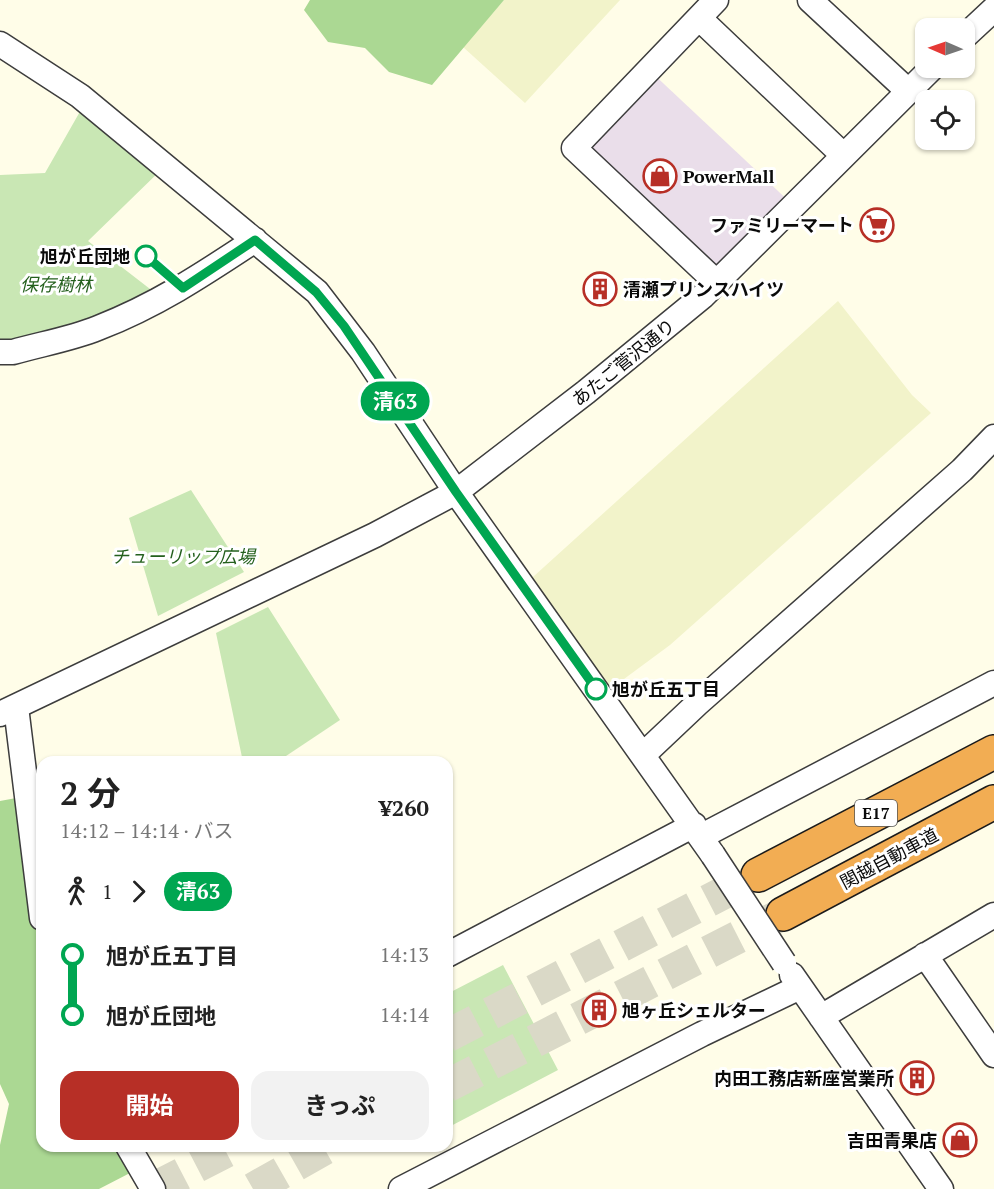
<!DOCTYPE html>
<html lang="ja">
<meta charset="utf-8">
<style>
:root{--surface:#fff;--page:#f2f2f2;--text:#222;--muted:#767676;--accent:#b72f26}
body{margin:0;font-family:"PT Serif","Noto Sans JP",serif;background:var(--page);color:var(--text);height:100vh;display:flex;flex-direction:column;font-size:22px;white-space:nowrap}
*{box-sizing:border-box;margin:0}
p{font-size:20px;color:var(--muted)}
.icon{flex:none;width:33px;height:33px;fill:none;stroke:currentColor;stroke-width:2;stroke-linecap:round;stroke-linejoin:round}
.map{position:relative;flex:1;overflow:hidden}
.sheet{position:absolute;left:36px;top:756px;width:417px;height:396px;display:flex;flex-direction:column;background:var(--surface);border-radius:18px;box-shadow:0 2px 4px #0004}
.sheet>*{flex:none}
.badge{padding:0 12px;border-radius:20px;font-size:21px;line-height:39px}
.needle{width:39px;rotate:272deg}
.fabs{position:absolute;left:915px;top:18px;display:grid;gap:12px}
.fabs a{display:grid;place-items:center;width:60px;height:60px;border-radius:12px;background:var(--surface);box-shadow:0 2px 4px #0004;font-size:30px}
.map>.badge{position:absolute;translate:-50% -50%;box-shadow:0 0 0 3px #fff}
.legs{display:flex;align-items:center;gap:9px;height:66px;padding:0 24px;font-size:20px}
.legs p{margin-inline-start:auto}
.headline{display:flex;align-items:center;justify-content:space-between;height:102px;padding:0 24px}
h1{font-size:33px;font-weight:700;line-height:45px}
.cta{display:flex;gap:12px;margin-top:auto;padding:12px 24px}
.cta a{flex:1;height:69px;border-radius:18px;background:var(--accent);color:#fff;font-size:24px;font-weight:700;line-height:69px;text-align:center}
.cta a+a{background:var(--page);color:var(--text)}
ul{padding:0 24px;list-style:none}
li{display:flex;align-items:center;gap:21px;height:60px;font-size:22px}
li i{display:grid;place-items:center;width:9px;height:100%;margin:0 8px;background:currentColor}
li i::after{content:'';width:15px;height:15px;margin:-8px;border:4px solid;border-radius:50%;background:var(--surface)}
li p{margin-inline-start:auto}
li:first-child i{background:linear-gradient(#0000 50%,currentColor 0)}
li:last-child i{background:linear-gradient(currentColor 50%,#0000 0)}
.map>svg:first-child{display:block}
.industrial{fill:#eadeea}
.farmland{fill:#f2f3ca}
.green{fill:#c9e7b4}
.forest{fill:#abd893}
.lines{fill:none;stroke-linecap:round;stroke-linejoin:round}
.highway-tunnel{stroke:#dad9c7;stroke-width:33;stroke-dasharray:33 16;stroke-linecap:butt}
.minor-casing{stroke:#3d3d3d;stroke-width:27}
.highway-casing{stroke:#1b1b1b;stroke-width:36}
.minor{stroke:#fff;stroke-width:24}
.highway{stroke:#f2ad53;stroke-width:33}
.minor-bridge-casing{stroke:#3d3d3d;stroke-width:27;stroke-linecap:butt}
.minor-bridge{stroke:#fff;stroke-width:24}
.line-1-casing{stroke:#fff;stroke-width:14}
.line-1{stroke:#00a651;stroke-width:9}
.stop-1-dot{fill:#fff;stroke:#00a651;stroke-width:3}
.labels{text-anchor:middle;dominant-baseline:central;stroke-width:6;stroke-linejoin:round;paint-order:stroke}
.shield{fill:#fff;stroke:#545454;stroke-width:1.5}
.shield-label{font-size:16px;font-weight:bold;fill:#0a0a0a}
.poi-label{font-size:18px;font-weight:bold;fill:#0a0a0a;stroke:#fff;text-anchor:start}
.stop-label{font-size:18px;font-weight:bold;fill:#0a0a0a;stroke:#fff;text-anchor:end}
.park-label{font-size:18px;font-style:italic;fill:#24601d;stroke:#fff}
.street-label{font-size:18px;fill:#0a0a0a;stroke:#fff}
</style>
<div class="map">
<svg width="994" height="1189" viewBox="0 0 994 1189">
<rect width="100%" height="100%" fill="#fffde8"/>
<!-- industrial -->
<path class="industrial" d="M648 69 794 206 716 282 574 148Z"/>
<!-- farmland -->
<path class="farmland" d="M504 0H620L525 103 463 47Z
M838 301 912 395 931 413 670 645 601 696 523 586Z"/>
<!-- green -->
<path class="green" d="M86 101 164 167 88 241 163 299 0 352V175L45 173Z
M191 490 244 572 158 616 129 518Z
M268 607 340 720 277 762H243L216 633Z
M503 965 558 1070 447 1128V994Z"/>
<!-- forest -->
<path class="forest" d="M310 0H504L432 85 389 72 365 48 328 42 304 10Z
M27 796 42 918V1146H128L130 1173 99 1189H0V1145L9 1104 0 1084V801Z"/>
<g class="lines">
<!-- highway-tunnel -->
<path class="highway-tunnel" d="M447 1036 758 875
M447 1086 783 914
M153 1189 236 1146
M253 1189 329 1146"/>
<defs>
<path id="minor" d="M716 0 574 148 716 282
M810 0 908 91
M699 18 843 155
M964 37 994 9
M0 44 80 96 317 292 363 352 456 492 713 855
M0 352H13C41 344 71 339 98 328 157 305 202 275 255 240
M16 707 42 918
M0 714 375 535 456 492 586 392 703 296 932 68
M643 755 697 704 962 470 994 437
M702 836 994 683
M447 955 694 825
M925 955 994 1055
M792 975 941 1189
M821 1017 994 915
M128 1146 153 1189
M401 1189 702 1034 800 987"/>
<path id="highway" d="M758 875 994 752
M783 914 994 802"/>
</defs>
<!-- minor casing -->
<use href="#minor" class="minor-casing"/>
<!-- highway casing -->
<use href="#highway" class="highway-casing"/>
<!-- minor -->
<use href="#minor" class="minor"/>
<!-- highway -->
<use href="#highway" class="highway"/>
<defs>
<path id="minor-bridge" d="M713 855 784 963"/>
</defs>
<!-- minor-bridge casing -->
<use href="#minor-bridge" class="minor-bridge-casing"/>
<!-- minor-bridge -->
<use href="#minor-bridge" class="minor-bridge"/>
</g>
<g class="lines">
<defs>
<path id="line-1" d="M146 256 183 288 255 240 316 292 344 326 456 492 596 689"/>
</defs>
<!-- line-1 casing -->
<use href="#line-1" class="line-1-casing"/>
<!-- line-1 -->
<use href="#line-1" class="line-1"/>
</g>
<!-- icons -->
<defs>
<symbol id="shop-ring" viewBox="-11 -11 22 22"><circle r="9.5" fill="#fff" stroke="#b72f26" stroke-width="1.5"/><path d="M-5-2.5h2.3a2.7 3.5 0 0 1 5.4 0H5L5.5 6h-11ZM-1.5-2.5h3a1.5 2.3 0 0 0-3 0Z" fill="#b72f26"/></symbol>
<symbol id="supermarket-ring" viewBox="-11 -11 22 22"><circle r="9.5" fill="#fff" stroke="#b72f26" stroke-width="1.5"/><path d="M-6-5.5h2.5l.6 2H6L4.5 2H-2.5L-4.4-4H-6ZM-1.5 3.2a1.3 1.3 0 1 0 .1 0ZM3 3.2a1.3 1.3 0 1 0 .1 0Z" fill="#b72f26"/></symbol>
<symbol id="building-ring" viewBox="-11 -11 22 22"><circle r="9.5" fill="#fff" stroke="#b72f26" stroke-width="1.5"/><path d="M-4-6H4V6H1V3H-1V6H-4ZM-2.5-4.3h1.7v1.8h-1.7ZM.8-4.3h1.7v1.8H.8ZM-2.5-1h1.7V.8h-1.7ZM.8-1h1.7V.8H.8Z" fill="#b72f26"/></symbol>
</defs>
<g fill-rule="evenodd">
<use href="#shop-ring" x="641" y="157" width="38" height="38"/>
<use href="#supermarket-ring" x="858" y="206" width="38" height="38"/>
<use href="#building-ring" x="581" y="270" width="38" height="38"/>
<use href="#building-ring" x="580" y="991" width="38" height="38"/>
<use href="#building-ring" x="898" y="1059" width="38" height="38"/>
<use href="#shop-ring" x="941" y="1121" width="38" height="38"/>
</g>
<!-- markers -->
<g class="stop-1-dot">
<circle cx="146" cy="256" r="10"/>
<circle cx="596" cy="689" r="10"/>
</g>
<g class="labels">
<!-- shield labels -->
<rect class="shield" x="855" y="800" width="42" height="26" rx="4.5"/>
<g class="shield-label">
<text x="876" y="813">E17</text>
</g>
<!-- poi labels -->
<g class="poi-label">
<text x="683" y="176">PowerMall</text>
<text x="854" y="225" text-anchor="end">ファミリーマート</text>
<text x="623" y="289">清瀬プリンスハイツ</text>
<text x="622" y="1010">旭ヶ丘シェルター</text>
<text x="894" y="1078" text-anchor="end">内田工務店新座営業所</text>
<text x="937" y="1140" text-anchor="end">吉田青果店</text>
</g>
<!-- stop labels -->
<g class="stop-label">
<text x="130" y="256">旭が丘団地</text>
<text x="612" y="689" text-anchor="start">旭が丘五丁目</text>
</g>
<!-- park labels -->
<g class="park-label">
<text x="56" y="284">保存樹林</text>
<text x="183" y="556">チューリップ広場</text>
</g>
<!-- street labels -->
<g class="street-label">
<text transform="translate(623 362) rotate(-39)">あたご菅沢通り</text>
<text transform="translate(889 858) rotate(-28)">関越自動車道</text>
</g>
</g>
</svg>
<div class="fabs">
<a><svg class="needle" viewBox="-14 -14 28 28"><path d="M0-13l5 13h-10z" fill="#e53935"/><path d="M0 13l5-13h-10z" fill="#767676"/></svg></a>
<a><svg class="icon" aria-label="locate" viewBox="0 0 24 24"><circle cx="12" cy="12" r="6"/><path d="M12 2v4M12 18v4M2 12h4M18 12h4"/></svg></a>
</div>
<b class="badge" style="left:395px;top:401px;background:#00a651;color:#fff">清63</b>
<section class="sheet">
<div class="headline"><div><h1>2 分</h1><p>14:12 – 14:14 · バス</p></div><b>¥260</b></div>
<div class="legs"><svg class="icon" aria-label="walk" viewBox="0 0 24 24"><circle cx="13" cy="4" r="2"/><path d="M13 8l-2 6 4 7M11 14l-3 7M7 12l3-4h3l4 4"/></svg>1<svg class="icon" aria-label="forward" viewBox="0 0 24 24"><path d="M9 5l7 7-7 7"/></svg><b class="badge" style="background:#00a651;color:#fff">清63</b></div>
<ul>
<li><i style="color:#00a651"></i><b>旭が丘五丁目</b><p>14:13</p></li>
<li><i style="color:#00a651"></i><b>旭が丘団地</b><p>14:14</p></li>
</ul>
<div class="cta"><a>開始</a><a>きっぷ</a></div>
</section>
</div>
